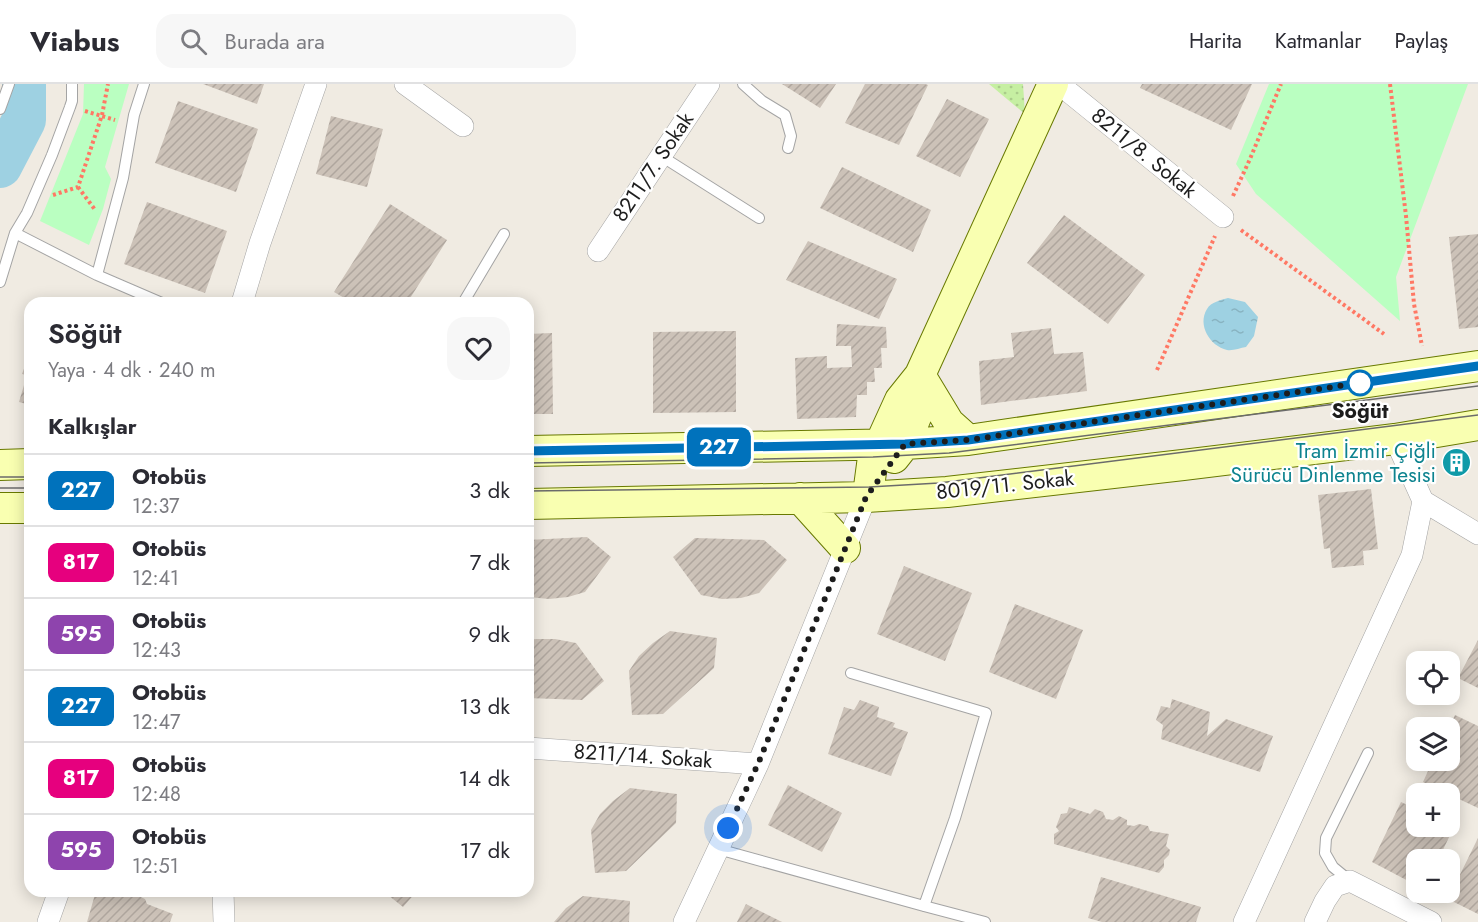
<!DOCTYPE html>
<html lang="tr">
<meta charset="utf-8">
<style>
:root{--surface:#fff;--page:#f7f7f7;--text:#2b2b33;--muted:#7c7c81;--line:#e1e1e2}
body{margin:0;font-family:Jost,sans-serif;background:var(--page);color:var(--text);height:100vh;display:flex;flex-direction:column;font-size:22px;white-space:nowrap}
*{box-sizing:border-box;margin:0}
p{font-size:20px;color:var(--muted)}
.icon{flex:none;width:33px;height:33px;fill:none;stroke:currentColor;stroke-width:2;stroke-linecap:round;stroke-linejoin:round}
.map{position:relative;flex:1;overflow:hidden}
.sheet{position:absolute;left:24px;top:213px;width:510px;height:600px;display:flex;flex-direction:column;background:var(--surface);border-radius:18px;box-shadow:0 3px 15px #0003}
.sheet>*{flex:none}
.badge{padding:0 12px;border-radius:9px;font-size:21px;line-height:39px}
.tools{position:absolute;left:1406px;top:567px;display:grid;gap:12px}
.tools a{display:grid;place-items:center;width:54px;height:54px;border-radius:12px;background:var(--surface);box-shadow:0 3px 15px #0003;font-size:30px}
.you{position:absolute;width:30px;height:30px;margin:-15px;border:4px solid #fff;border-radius:50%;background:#1a73e8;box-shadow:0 0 0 9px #1a73e833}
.map>.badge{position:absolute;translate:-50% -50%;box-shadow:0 0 0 3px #fff}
h2{padding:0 24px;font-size:22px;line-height:54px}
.round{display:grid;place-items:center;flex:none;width:63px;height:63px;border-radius:18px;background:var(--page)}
.summary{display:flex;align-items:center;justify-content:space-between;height:102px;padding:0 24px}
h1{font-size:28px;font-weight:600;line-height:45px}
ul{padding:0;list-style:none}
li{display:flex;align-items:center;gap:18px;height:72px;padding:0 24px;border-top:2px solid var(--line)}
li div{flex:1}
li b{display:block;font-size:22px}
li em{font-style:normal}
li .badge{min-width:66px;font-weight:700;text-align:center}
header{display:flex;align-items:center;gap:36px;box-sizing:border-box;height:84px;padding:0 30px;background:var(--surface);border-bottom:2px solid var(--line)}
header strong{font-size:28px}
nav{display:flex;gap:33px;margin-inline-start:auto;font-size:21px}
.search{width:420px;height:54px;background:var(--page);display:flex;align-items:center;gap:15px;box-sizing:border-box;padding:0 21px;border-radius:18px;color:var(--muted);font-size:22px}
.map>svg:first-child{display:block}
.grass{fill:url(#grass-dots)}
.park{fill:#baffc1}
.water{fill:url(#water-ripples)}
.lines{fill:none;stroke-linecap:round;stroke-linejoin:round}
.river{stroke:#9ed1e2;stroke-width:44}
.building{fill:url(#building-hatch)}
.lane-casing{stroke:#a4a4a4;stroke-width:12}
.street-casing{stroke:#a4a4a4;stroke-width:22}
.secondary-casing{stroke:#687900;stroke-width:32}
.path{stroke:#ff7864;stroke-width:4;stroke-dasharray:3 3;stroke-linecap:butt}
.lane{stroke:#fff;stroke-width:10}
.street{stroke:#fff;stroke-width:21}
.secondary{stroke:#f9ffb1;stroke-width:30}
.tram{stroke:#6b6b6b;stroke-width:1.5}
.line-casing{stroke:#fff;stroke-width:14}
.line{stroke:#0072bc;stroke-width:9}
.walk{stroke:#1d1d1d;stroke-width:6;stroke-dasharray:0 10.8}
.stop-dot{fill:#fff;stroke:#0072bc;stroke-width:3}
.labels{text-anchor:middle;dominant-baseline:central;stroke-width:4.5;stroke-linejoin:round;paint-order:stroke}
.street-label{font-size:21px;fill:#1d1d1d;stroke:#fff}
.stop-label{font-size:21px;font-weight:bold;fill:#1d1d1d;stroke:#fff}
.culture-label{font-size:21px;fill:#0d838f;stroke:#fff;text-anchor:end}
</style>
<header>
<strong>Viabus</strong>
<div class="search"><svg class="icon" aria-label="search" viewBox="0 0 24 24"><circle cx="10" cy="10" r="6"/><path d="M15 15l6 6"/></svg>Burada ara</div>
<nav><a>Harita</a><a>Katmanlar</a><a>Paylaş</a></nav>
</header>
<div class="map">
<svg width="1478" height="838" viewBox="0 0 1478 838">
<defs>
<pattern id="grass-dots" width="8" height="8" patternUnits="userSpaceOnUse" patternTransform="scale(1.5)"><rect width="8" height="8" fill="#c6efa2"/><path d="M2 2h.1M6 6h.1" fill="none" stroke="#aacc8b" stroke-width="1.8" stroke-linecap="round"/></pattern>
<pattern id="water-ripples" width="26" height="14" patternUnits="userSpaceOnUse" patternTransform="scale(1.5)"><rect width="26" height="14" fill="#9ed1e2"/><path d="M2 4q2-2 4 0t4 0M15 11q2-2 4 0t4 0" fill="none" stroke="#88b3c1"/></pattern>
<pattern id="building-hatch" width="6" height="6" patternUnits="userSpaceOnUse" patternTransform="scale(1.5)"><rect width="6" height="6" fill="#ccc2b8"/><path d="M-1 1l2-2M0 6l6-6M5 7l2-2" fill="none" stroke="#afa69e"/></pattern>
</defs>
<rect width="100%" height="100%" fill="#f0ebe2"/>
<!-- grass -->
<path class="grass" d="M989 0H1023L1025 30Z"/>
<!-- park -->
<path class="park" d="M84 0H129L105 83 111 95 103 125 89 161 40 137 83 30Z
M1269 0H1468L1396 193 1400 237 1256 110 1236 80Z"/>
<!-- water -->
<path class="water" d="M1228 214 1245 218 1258 233 1254 252 1246 263C1240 264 1233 267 1227 266 1210 262 1197 241 1207 225 1211 218 1221 216 1228 214Z"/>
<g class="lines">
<!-- river -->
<path class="river" d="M0 82 24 36V0"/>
</g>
<!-- building -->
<path class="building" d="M203 0H264L257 20Z
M782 0H836L820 24Z
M865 0H925L928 1 899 61 845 39Z
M1142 0H1252L1231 46 1140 4Z
M947 15 989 35 960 93 916 72Z
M178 17 258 45 236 108 155 79Z
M331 32 383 45 367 103 316 90Z
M842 83 931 126 913 168 820 124Z
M147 118 227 147 205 209 124 180Z
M390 120 447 156 407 219H353L334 208Z
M1064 131 1145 191 1108 240 1027 179Z
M1478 150V243L1459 245 1449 153Z
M808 157 897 195 879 235 786 196Z
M837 240 886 243 887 264H881L882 284H874L875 298H867V311H857L856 333 797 335 795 274 827 272V284L852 283 851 262H836Z
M1051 244 1054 270 1083 268 1087 307 981 321 979 277 1014 273 1011 249Z
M736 247V328L653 329V248Z
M552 249 553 330H528V250Z
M30 268V321L19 318 27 291 22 290Z
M1467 370 1469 385 1448 388 1446 373Z
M1371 405 1378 465 1363 467 1364 481 1332 484 1330 464 1324 465 1318 411Z
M587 453 611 473 585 508 568 513 549 515 528 513V456Z
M695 454 764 456 787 476 759 509 741 514 722 515 701 511 673 473Z
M904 482 972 509 945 577 877 550Z
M1015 520 1083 546 1056 615 989 588Z
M670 547 717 554 714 584 663 630 632 631 629 587 639 572 653 559Z
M536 555H555L576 559 604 597 582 616 528 614V557Z
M1478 556V604L1458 594Z
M1172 615 1210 628 1207 652 1226 635 1273 652 1260 688 1161 655 1163 641 1156 636 1161 622 1170 624Z
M860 616 879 623 877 633 895 639 893 643 908 648 891 692 828 670 844 623 854 626Z
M1455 631 1478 642V724L1423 698 1433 676H1449V643Z
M788 701 842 729 822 768 768 741Z
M630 704 677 710 676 739 626 787 595 789 591 746 600 730 613 717Z
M1401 718 1416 725V742H1449V740L1454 743 1438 776H1416V801L1372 778Z
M1069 723 1090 730 1095 725 1103 728 1106 735 1113 736 1119 732 1127 736V741L1134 742 1139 740 1148 742 1150 747 1169 750 1166 762 1170 766 1169 771 1164 776V783L1159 789 1054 760V750L1059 747 1056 743 1061 730 1067 729Z
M1478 754V830L1448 815Z
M1101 793 1201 823 1196 838H1102L1088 834Z
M96 807H116L121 811 130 808 145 815 147 820 173 830 170 838H87Z
M383 807H417L403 823Z
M583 812 630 817 629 838H554L566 824Z
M746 820 782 838H737Z"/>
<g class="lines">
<defs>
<path id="lane" d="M743 0 762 17 785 31 791 52 788 64
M0 25 9 0
M661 72 759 134
M15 149 97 191 162 219
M97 191 123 94 134 31 144 0
M0 198 15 149 27 129 52 71 70 23 72 17V0
M463 219 504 150
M851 589 986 629 955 734 924 822
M718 765 924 822 985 838
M1350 797 1333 783 1325 769 1326 754 1368 669"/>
<path id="street" d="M405 0 463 42
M1059 0 1223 133
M598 167 709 0
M242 219 260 159 316 0
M1395 355 1423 417 1478 450
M528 664 758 680
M223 807 224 838
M48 838 59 807
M684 838 758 680 866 413
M1244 838 1412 471 1423 417
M1315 838 1325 817 1335 802 1350 797 1431 838"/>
<path id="secondary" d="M920 291 949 339 968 356
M528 367 905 360 968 356 1478 282
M894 374 905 360 920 323V291
M0 381 30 380
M866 413 869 403 873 373 880 360 900 316 920 291 1053 0
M800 414 845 464
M528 420 866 413 947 408 1183 381 1395 355 1478 341
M0 424H30"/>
</defs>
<!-- lane casing -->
<use href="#lane" class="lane-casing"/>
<!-- street casing -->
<use href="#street" class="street-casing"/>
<!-- secondary casing -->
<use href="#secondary" class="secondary-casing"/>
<!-- path -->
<path class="path" d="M1390 0 1406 132 1414 220 1422 262
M85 27 115 36
M78 103 96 127
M53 111 78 103 102 31 108 0
M1233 112 1250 75 1281 0
M1241 146 1384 250
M1157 286 1215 152"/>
<!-- lane -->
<use href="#lane" class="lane"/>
<!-- street -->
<use href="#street" class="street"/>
<!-- secondary -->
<use href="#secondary" class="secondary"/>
<!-- tram -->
<path class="tram" d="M528 379 873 373 949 369 1478 302
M0 393H30
M0 404H30
M528 407 869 403 939 399 1478 331"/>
</g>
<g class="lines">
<defs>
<path id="line" d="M528 367 905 360 968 356 1478 282"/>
</defs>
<!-- line casing -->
<use href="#line" class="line-casing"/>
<!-- line -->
<use href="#line" class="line"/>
<!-- walk -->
<path class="walk" d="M728 744 758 680 866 413 905 360 968 356 1360 299"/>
</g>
<!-- icons -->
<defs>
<symbol id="building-disc" viewBox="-11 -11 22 22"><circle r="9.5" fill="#0f9aa8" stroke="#fff"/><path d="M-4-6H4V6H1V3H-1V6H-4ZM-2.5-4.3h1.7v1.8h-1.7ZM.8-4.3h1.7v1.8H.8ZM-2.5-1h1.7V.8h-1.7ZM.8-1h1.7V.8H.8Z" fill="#fff"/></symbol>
</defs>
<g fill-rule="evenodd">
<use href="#building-disc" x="1440" y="362" width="33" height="33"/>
</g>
<!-- markers -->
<circle class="stop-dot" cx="1360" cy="299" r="12"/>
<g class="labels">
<!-- street labels -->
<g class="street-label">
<text transform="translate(1144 69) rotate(39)">8211/8. Sokak</text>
<text transform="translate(653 83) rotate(-56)">8211/7. Sokak</text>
<text transform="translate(1005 401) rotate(-6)">8019/11. Sokak</text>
<text transform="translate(643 672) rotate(4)">8211/14. Sokak</text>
</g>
<!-- stop labels -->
<g class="stop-label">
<text x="1360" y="327">Söğüt</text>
</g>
<!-- culture labels -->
<g class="culture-label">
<text x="1436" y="367">Tram İzmir Çiğli<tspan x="1436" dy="24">Sürücü Dinlenme Tesisi</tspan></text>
</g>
</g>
</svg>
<div class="tools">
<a><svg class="icon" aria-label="locate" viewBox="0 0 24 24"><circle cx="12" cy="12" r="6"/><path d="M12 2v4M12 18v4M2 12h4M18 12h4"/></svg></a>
<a><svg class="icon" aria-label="layers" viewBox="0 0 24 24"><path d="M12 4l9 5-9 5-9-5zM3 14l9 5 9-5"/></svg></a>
<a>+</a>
<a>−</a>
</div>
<div class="you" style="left:728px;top:744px"></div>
<b class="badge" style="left:719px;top:363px;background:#0072bc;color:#fff">227</b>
<section class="sheet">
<div class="summary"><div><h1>Söğüt</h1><p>Yaya · 4 dk · 240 m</p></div><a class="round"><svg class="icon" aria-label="heart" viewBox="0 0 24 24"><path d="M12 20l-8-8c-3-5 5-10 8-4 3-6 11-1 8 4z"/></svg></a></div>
<h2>Kalkışlar</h2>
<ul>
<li><span class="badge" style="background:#0072bc;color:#fff">227</span><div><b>Otobüs</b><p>12:37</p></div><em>3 dk</em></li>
<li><span class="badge" style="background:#e6007e;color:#fff">817</span><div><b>Otobüs</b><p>12:41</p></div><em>7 dk</em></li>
<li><span class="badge" style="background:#8e44ad;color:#fff">595</span><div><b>Otobüs</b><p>12:43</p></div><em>9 dk</em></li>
<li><span class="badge" style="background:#0072bc;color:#fff">227</span><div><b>Otobüs</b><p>12:47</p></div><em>13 dk</em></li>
<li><span class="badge" style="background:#e6007e;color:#fff">817</span><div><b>Otobüs</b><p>12:48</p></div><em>14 dk</em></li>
<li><span class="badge" style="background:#8e44ad;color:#fff">595</span><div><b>Otobüs</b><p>12:51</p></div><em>17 dk</em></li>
</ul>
</section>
</div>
